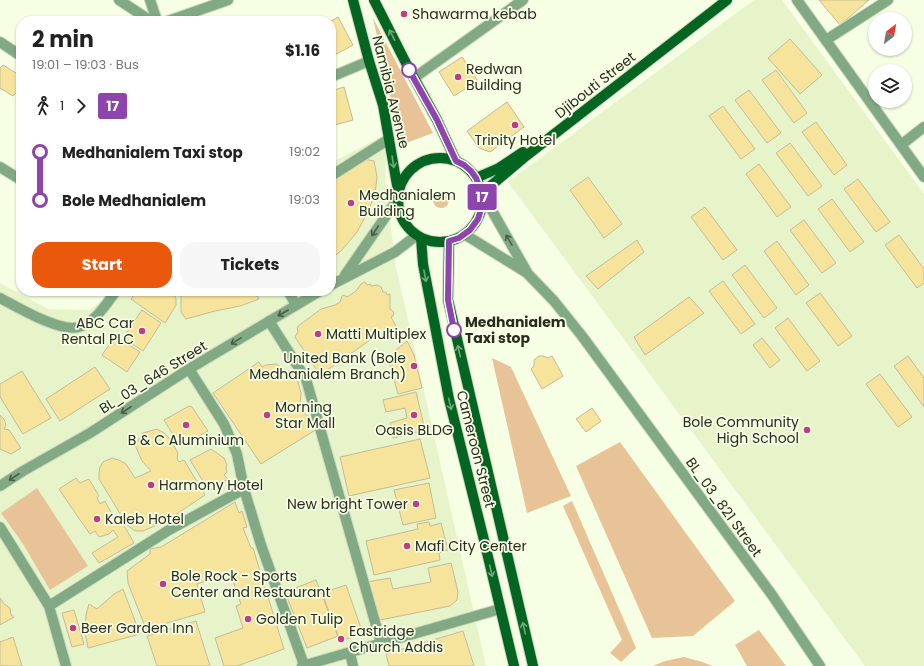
<!DOCTYPE html>
<meta charset="utf-8">
<style>
:root{--surface:#fff;--page:#f6f6f6;--text:#222;--muted:#767676;--accent:#ea580c}
body{margin:0;font-family:Poppins,sans-serif;background:var(--page);color:var(--text);height:100vh;display:flex;flex-direction:column;font-size:15px;white-space:nowrap}
*{box-sizing:border-box;margin:0}
p{font-size:13px;color:var(--muted)}
.icon{flex:none;width:22px;height:22px;fill:none;stroke:currentColor;stroke-width:2;stroke-linecap:round;stroke-linejoin:round}
.map{position:relative;flex:1;overflow:hidden}
.sheet{position:absolute;left:16px;top:16px;width:320px;height:280px;display:flex;flex-direction:column;background:var(--surface);border-radius:16px;box-shadow:0 1px 3px #0004}
.sheet>*{flex:none}
.badge{padding:0 8px;border-radius:3px;font-size:14px;line-height:26px}
.needle{width:26px;rotate:31deg}
.tools{position:absolute;left:868px;top:12px;display:grid;gap:8px}
.tools a{display:grid;place-items:center;width:44px;height:44px;border-radius:50%;background:var(--surface);box-shadow:0 1px 3px #0004;font-size:20px}
.map>.badge{position:absolute;translate:-50% -50%;box-shadow:0 0 0 2px #fff}
.legs{display:flex;align-items:center;gap:6px;height:44px;padding:0 16px;font-size:13px}
.legs p{margin-inline-start:auto}
.head{display:flex;align-items:center;justify-content:space-between;height:68px;padding:0 16px}
h1{font-size:22px;font-weight:700;line-height:30px}
.primary-button{display:flex;gap:8px;margin-top:auto;padding:8px 16px}
.primary-button a{flex:1;height:46px;border-radius:16px;background:var(--accent);color:#fff;font-size:16px;font-weight:700;line-height:46px;text-align:center}
.primary-button a+a{background:var(--page);color:var(--text)}
ul{padding:0 16px;list-style:none}
li{display:flex;align-items:center;gap:14px;height:48px;font-size:15px}
li i{display:grid;place-items:center;width:6px;height:100%;margin:0 5px;background:currentColor}
li i::after{content:'';width:10px;height:10px;margin:-5px;border:3px solid;border-radius:50%;background:var(--surface)}
li p{margin-inline-start:auto}
li:first-child i{background:linear-gradient(#0000 50%,currentColor 0)}
li:last-child i{background:linear-gradient(currentColor 50%,#0000 0)}
.map>svg:first-child{display:block}
.built{fill:#e7f4ca}
.green{fill:#e9c398}
.building{fill:#f7e49c;stroke:#c3bb99}
.lines{fill:none;stroke-linecap:round;stroke-linejoin:round}
.minor-casing{stroke:#d1d8c0;stroke-width:12}
.major-casing{stroke:#d1d8c0;stroke-width:12}
.minor{stroke:#81a984;stroke-width:10}
.major{stroke:#046421;stroke-width:10}
.oneway{stroke:#71a978}
.oneway2{stroke:#4c5e47}
.line-1-casing{stroke:#fff;stroke-width:9}
.line-1{stroke:#8e44ad;stroke-width:6}
.poi-dot{fill:#c13d82;stroke:#f6fee3;stroke-width:1.5}
.stop-1-dot{fill:#fff;stroke:#8e44ad;stroke-width:2}
.labels{text-anchor:middle;dominant-baseline:central;stroke-width:3.5;stroke-linejoin:round;paint-order:stroke}
.poi-label{font-size:14px;fill:#282c1f;stroke:#f6fee3;text-anchor:start}
.street-label{font-size:14px;fill:#282c1f;stroke:#f6fee3}
.stop-label{font-size:14px;font-weight:bold;fill:#282c1f;stroke:#f6fee3;text-anchor:start}
</style>
<div class="map">
<svg width="924" height="666" viewBox="0 0 924 666">
<rect width="100%" height="100%" fill="#f6fee3"/>
<!-- built -->
<path class="built" d="M754 0H782L924 194V666H865L508 182Z
M386 134 385 183 396 267 486 666H0V283L48 309 90 310 114 291H331V163Z"/>
<!-- green -->
<path class="green" d="M373 18 433 133 401 145Z
M433 200a8 8 0 1 1 16 0a8 8 0 1 1-16 0Z
M492 358 511 367 571 496 527 513Z
M620 442 735 601 693 636 652 638 576 466Z
M37 488 88 566 50 590 23 544 1 513Z
M572 501 636 648 621 662 610 653 622 640 563 506Z
M759 630 786 666H747L735 645Z
M684 657 699 661 713 666H653L665 661Z"/>
<!-- building -->
<path class="building" d="M819 0H869L840 25Z
M338 17 353 45 331 57V21Z
M790 39 822 75 800 94 768 58Z
M462 57 478 81 454 96 439 72Z
M3 65 21 76V88L13 96 0 88V68Z
M776 70 807 113 794 123 762 80Z
M344 87 353 120 331 126V91Z
M749 90 781 133 767 143 735 100Z
M507 102 524 127 490 152 479 148 467 131Z
M723 106 755 149 741 159 709 116Z
M816 122 847 165 834 175 802 132Z
M790 143 822 186 808 196 776 153Z
M359 158 374 161 377 177 375 194 368 212 357 232 341 251 331 259V181Z
M759 164 791 207 777 217 746 174Z
M588 177 622 224 604 238 570 190Z
M858 179 890 222 876 232 844 189Z
M832 199 864 242 850 252 818 209Z
M705 207 737 250 723 260 691 217Z
M804 220 836 263 822 273 790 230Z
M899 235 924 269V283L917 288 885 245Z
M637 240 644 252 598 289 586 276Z
M777 241 809 285 796 295 764 251Z
M745 265 777 308 764 318 732 275Z
M723 281 755 324 741 334 709 291Z
M365 282 367 285 370 284 371 286 377 285 381 287 383 292H386L387 295 390 294V309L394 312 393 316 391 317 398 330H393V335L373 338 320 375 295 337 298 332 297 327 321 309 335 305 340 302 342 296 344 295 347 297 356 291 361 284Z
M136 291H171L176 298V305L165 323 131 299Z
M181 291H255L254 292 259 299 240 306 215 311 186 319 181 312Z
M820 293 852 336 838 346 806 303Z
M689 297 704 313 645 355 634 337Z
M142 310 161 323 143 351 123 338Z
M788 318 820 361 807 371 775 328Z
M115 336 140 352 127 372 102 355Z
M762 338 780 360 770 368 753 345Z
M407 341 414 355 422 388 398 394 389 361 396 359 395 351Z
M539 356H543L548 358 552 356 563 376 542 389 531 369 534 366V360Z
M908 356 924 378V407L894 366Z
M259 362 262 367 266 365 276 364 282 368 285 374 289 370 298 382 301 393 300 406 304 413 310 418 317 429 261 464 213 393Z
M95 367 110 389 60 421 46 399Z
M22 371 51 418 23 434 0 397V384Z
M880 374 912 417 898 427 866 384Z
M416 392 425 430 393 438 390 423 407 418 405 408 386 412 383 400Z
M189 406 192 407 208 431 180 446 164 420Z
M592 408 601 421 586 432 576 419Z
M0 415 4 419 6 425 4 429 9 430 21 448 11 454 0 449Z
M157 429 164 433 170 439 178 453 177 459 179 462 184 460 205 495 166 521 143 531H135L127 525 99 479V472L100 467 103 462 112 458 119 460 126 464 135 478 151 471 142 461 135 445 143 433Z
M420 439 430 478 349 496 340 457Z
M211 449 224 458 227 465 226 468 227 472 224 475 228 479 209 491 190 460Z
M76 478 80 483 89 479 99 496 97 498 100 504 105 501 117 524 122 522 134 543 99 563 92 553 118 537 113 530 109 534 99 537 95 531 90 534 78 517 59 489Z
M429 483 436 518 403 525 394 490Z
M235 502 239 513 242 511 247 527 243 528 251 548H253L284 649 237 666H224L215 638 243 628 236 606 241 604 230 573 197 584 205 612 146 629 128 583 127 571 150 554V549L161 547Z
M429 522 430 526 441 523 448 550 439 553 440 560 374 575 366 541 418 529 417 524Z
M451 563 458 592 457 600 450 606 375 621 367 582 390 578 393 589 431 582 428 568Z
M316 580 338 636 307 648 285 592Z
M346 585 363 634 340 641 322 593Z
M123 589 140 634 88 648 85 632 86 615 89 604 97 609 114 594Z
M0 598 4 604 10 608 11 615 14 617 0 625Z
M74 610 84 644 72 647 62 613Z
M196 621 210 666H157L147 636Z
M463 631 474 666H389L386 654Z
M13 637 22 666H0V642Z"/>
<g class="lines">
<defs>
<path id="minor" d="M119 0 151 21
M150 0 157 21
M797 0 924 177
M168 21 228 0
M826 40 888 0
M0 42 21 56
M331 77 369 61
M414 78 523 0
M901 145 924 127
M0 167 21 180
M331 176 389 139
M482 193 528 274 554 301 582 336 772 595 820 666
M464 234 527 273
M345 275 397 200
M331 285 395 252 417 235
M288 291 296 305
M0 298C17 307 61 333 79 327 95 323 107 303 116 291
M269 321 306 379 381 643
M189 369 224 424 237 454 244 489 261 545 304 665
M0 486 23 471 90 433 189 369 320 291
M0 527 49 606 66 666
M49 606 169 530 244 489
M350 653 353 666
M302 666 500 609"/>
<path id="major" d="M353 0 369 61 383 105 398 191
M374 0 409 69 437 120 456 161
M398 200a42 42 0 1 1 84 0a42 42 0 1 1-84 0Z
M476 178 499 168 523 152
M482 193 526 156 727 0
M421 238 423 264 449 399 484 540 514 666
M449 241 448 300 533 666"/>
</defs>
<!-- minor casing -->
<use href="#minor" class="minor-casing"/>
<!-- major casing -->
<use href="#major" class="major-casing"/>
<!-- minor -->
<use href="#minor" class="minor"/>
<!-- major -->
<use href="#major" class="major"/>
</g>
<!-- one-way arrows -->
<defs><path id="oneway-shaft" d="M-6 0H5M1.5-3L5.5 0L1.5 3" fill="none" stroke-width="1.6" stroke-linecap="round" stroke-linejoin="round"/></defs>
<g class="oneway">
<use href="#oneway-shaft" transform="translate(392 35) rotate(-117)"/>
<use href="#oneway-shaft" transform="translate(393 162) rotate(81)"/>
<use href="#oneway-shaft" transform="translate(425 276) rotate(79)"/>
<use href="#oneway-shaft" transform="translate(459 351) rotate(-103)"/>
<use href="#oneway-shaft" transform="translate(450 404) rotate(76)"/>
<use href="#oneway-shaft" transform="translate(491 571) rotate(77)"/>
<use href="#oneway-shaft" transform="translate(524 628) rotate(-103)"/>
</g>
<g class="oneway2">
<use href="#oneway-shaft" transform="translate(375 231) rotate(123)"/>
<use href="#oneway-shaft" transform="translate(509 240) rotate(-120)"/>
<use href="#oneway-shaft" transform="translate(283 313) rotate(150)"/>
<use href="#oneway-shaft" transform="translate(236 341) rotate(148)"/>
<use href="#oneway-shaft" transform="translate(126 410) rotate(147)"/>
<use href="#oneway-shaft" transform="translate(14 477) rotate(147)"/>
</g>
<g class="lines">
<defs>
<path id="line-1" d="M409 70 437 120 456 161 464 165 471 171 476 178 482 193V206L478 219 470 230 459 238 449 241 448 300 454 330"/>
</defs>
<!-- line-1 casing -->
<use href="#line-1" class="line-1-casing"/>
<!-- line-1 -->
<use href="#line-1" class="line-1"/>
</g>
<!-- markers -->
<g class="poi-dot">
<circle cx="404" cy="14" r="4"/>
<circle cx="458" cy="77" r="4"/>
<circle cx="515" cy="125" r="4"/>
<circle cx="351" cy="203" r="4"/>
<circle cx="142" cy="331" r="4"/>
<circle cx="318" cy="334" r="4"/>
<circle cx="414" cy="366" r="4"/>
<circle cx="267" cy="415" r="4"/>
<circle cx="414" cy="415" r="4"/>
<circle cx="186" cy="425" r="4"/>
<circle cx="807" cy="430" r="4"/>
<circle cx="151" cy="485" r="4"/>
<circle cx="416" cy="504" r="4"/>
<circle cx="97" cy="519" r="4"/>
<circle cx="407" cy="546" r="4"/>
<circle cx="163" cy="584" r="4"/>
<circle cx="248" cy="619" r="4"/>
<circle cx="73" cy="628" r="4"/>
<circle cx="341" cy="639" r="4"/>
</g>
<g class="stop-1-dot">
<circle cx="409" cy="70" r="7"/>
<circle cx="454" cy="330" r="7"/>
</g>
<g class="labels">
<!-- poi labels -->
<g class="poi-label">
<text x="412" y="14">Shawarma kebab</text>
<text x="466" y="69">Redwan<tspan x="466" dy="16">Building</tspan></text>
<text x="515" y="140" text-anchor="middle">Trinity Hotel</text>
<text x="359" y="195">Medhanialem<tspan x="359" dy="16">Building</tspan></text>
<text x="134" y="323" text-anchor="end">ABC Car<tspan x="134" dy="16">Rental PLC</tspan></text>
<text x="326" y="334">Matti Multiplex</text>
<text x="406" y="358" text-anchor="end">United Bank (Bole<tspan x="406" dy="16">Medhanialem Branch)</tspan></text>
<text x="275" y="407">Morning<tspan x="275" dy="16">Star Mall</tspan></text>
<text x="799" y="422" text-anchor="end">Bole Community<tspan x="799" dy="16">High School</tspan></text>
<text x="414" y="430" text-anchor="middle">Oasis BLDG</text>
<text x="186" y="440" text-anchor="middle">B &amp; C Aluminium</text>
<text x="159" y="485">Harmony Hotel</text>
<text x="408" y="504" text-anchor="end">New bright Tower</text>
<text x="105" y="519">Kaleb Hotel</text>
<text x="415" y="546">Mafi City Center</text>
<text x="171" y="576">Bole Rock - Sports<tspan x="171" dy="16">Center and Restaurant</tspan></text>
<text x="256" y="619">Golden Tulip</text>
<text x="81" y="628">Beer Garden Inn</text>
<text x="349" y="631">Eastridge<tspan x="349" dy="16">Church Addis</tspan></text>
</g>
<!-- street labels -->
<g class="street-label">
<text transform="translate(595 85) rotate(-38)">Djibouti Street</text>
<text transform="translate(391 92) rotate(76)">Namibia Avenue</text>
<text transform="translate(153 377) rotate(-32)">BL_03_646 Street</text>
<text transform="translate(476 449) rotate(76)">Cameroon Street</text>
<text transform="translate(724 507) rotate(54)">BL_03_821 Street</text>
</g>
<!-- stop labels -->
<g class="stop-label">
<text x="465" y="322">Medhanialem<tspan x="465" dy="16">Taxi stop</tspan></text>
</g>
</g>
</svg>
<div class="tools">
<a><svg class="needle" viewBox="-14 -14 28 28"><path d="M0-13l5 13h-10z" fill="#e53935"/><path d="M0 13l5-13h-10z" fill="#767676"/></svg></a>
<a><svg class="icon" aria-label="layers" viewBox="0 0 24 24"><path d="M12 4l9 5-9 5-9-5zM3 14l9 5 9-5"/></svg></a>
</div>
<b class="badge" style="left:482px;top:197px;background:#8e44ad;color:#fff">17</b>
<section class="sheet">
<div class="head"><div><h1>2 min</h1><p>19:01 – 19:03 · Bus</p></div><b>$1.16</b></div>
<div class="legs"><svg class="icon" aria-label="walk" viewBox="0 0 24 24"><circle cx="13" cy="4" r="2"/><path d="M13 8l-2 6 4 7M11 14l-3 7M7 12l3-4h3l4 4"/></svg>1<svg class="icon" aria-label="forward" viewBox="0 0 24 24"><path d="M9 5l7 7-7 7"/></svg><b class="badge" style="background:#8e44ad;color:#fff">17</b></div>
<ul>
<li><i style="color:#8e44ad"></i><b>Medhanialem Taxi stop</b><p>19:02</p></li>
<li><i style="color:#8e44ad"></i><b>Bole Medhanialem</b><p>19:03</p></li>
</ul>
<div class="primary-button"><a>Start</a><a>Tickets</a></div>
</section>
</div>
